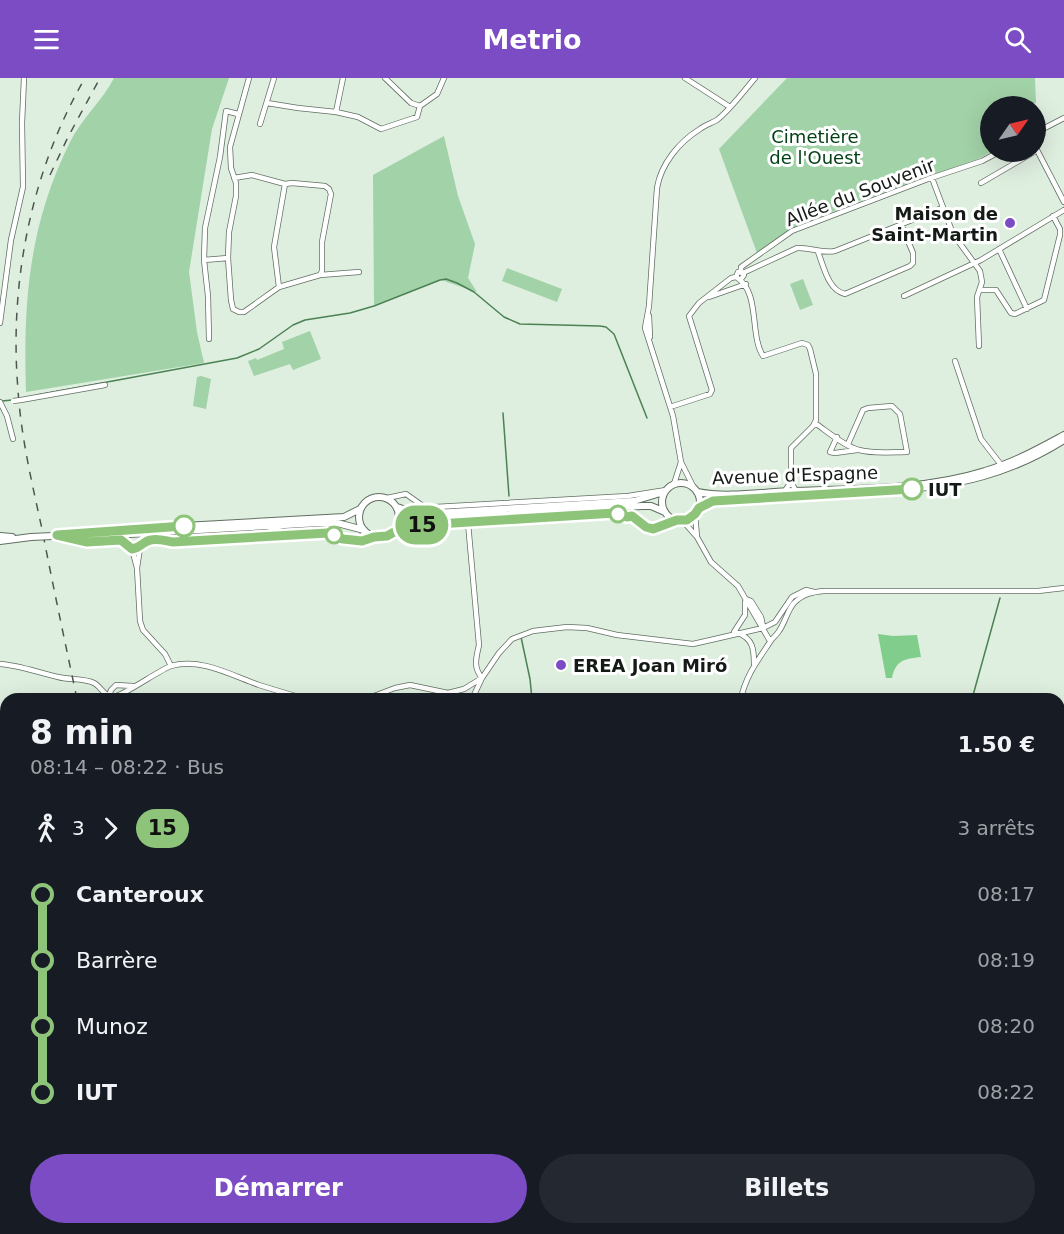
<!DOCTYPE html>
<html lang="fr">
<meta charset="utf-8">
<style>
:root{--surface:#171b24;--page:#242831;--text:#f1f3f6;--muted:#9ea1a6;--accent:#7b4cc4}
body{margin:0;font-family:"DejaVu Sans",sans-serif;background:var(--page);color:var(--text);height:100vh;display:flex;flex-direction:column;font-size:22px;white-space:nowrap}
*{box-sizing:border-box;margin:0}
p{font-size:20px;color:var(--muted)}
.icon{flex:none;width:33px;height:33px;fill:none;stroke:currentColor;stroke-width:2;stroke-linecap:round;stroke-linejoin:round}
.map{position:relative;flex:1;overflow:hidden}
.side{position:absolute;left:0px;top:615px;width:1065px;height:542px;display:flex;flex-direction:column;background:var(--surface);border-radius:18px 18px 0 0;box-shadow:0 6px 24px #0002}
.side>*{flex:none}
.badge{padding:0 12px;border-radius:20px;font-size:21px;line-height:39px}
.needle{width:39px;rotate:56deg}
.buttons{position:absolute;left:980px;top:18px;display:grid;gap:12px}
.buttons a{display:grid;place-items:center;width:66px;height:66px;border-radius:50%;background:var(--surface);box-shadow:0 6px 24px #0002;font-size:30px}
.map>.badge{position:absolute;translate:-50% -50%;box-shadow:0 0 0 3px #fff}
.legs{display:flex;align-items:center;gap:9px;height:66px;padding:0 30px;font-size:20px}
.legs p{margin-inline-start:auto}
.head{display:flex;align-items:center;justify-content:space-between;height:102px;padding:0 30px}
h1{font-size:33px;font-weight:700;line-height:45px}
.primary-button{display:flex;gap:12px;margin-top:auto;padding:12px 30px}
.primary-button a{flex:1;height:69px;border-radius:36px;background:var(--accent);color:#fff;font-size:24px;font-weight:700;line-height:69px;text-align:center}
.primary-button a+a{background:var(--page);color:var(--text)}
ul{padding:0 30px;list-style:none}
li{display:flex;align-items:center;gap:21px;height:66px;font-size:22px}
li i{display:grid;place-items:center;width:9px;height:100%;margin:0 8px;background:currentColor}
li i::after{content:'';width:15px;height:15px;margin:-8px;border:4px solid;border-radius:50%;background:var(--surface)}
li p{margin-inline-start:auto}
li:first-child i{background:linear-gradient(#0000 50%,currentColor 0)}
li:last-child i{background:linear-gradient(currentColor 50%,#0000 0)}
header{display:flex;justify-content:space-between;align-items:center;height:78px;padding:0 30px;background:var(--accent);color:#fff;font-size:27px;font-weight:700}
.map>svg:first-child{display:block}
.green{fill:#a2d2a8}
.forest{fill:#81ce8c}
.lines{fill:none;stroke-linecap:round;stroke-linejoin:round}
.stream{stroke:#4b8253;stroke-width:1.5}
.street-casing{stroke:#616f62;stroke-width:6}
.secondary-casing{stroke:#616f62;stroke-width:8}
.street{stroke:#fff;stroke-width:4.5}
.secondary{stroke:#fff;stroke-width:6}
.rail{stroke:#4e574f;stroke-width:1.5;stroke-dasharray:8 8;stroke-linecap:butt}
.street-bridge-casing{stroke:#616f62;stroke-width:6;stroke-linecap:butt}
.secondary-bridge-casing{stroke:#616f62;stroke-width:8;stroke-linecap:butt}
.street-bridge{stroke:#fff;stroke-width:4.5}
.secondary-bridge{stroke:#fff;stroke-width:6}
.line-1-casing{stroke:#fff;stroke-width:14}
.line-1{stroke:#8ec479;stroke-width:9}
.poi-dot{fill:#7b4cc4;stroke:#fff;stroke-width:2}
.stop-1-dot{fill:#fff;stroke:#8ec479;stroke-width:3}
.labels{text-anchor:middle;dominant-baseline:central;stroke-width:6;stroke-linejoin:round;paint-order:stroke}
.park-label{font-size:18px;fill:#044016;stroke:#fff}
.street-label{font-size:18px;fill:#141a15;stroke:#fff}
.poi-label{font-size:18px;font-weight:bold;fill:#141a15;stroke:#fff;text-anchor:end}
.stop-label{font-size:18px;font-weight:bold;fill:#141a15;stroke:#fff;text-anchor:start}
</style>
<header><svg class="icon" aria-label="menu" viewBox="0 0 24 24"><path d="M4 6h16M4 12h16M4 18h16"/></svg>Metrio<svg class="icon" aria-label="search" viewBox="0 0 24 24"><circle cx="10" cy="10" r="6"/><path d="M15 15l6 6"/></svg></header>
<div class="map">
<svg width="1064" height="1156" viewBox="0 0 1064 1156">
<rect width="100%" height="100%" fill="#deeedf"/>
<!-- green -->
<path class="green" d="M114 0H229L212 51 189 194 197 254 204 285 26 314C23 223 29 147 70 64 82 40 103 22 114 0Z
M787 0H1035L1036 25 1026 28H990L991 74 978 81 853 125 791 151 757 175 719 71Z
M444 58 458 118 475 166 468 200 477 214 441 202 374 227 373 97Z
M507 190 562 211 557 224 502 203Z
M803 201 813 227 800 232 790 206Z
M310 253 321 281 293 292 290 286 254 298 248 283 256 280 257 282 284 271 282 264Z
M201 298 211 301 206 331 193 328 197 299Z
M760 1151 764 1156H343V1151Z"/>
<!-- forest -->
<path class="forest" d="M878 556 893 558 917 557 921 579C904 581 896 582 892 600H886Z
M1064 996V1156H1051L1046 1151 1059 1150V1006Z"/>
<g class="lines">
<!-- stream -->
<path class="stream" d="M37 317 237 280 259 271 293 247 305 242 350 235 374 228 440 202 446 201 457 205 474 214 504 239 520 246 600 248 606 249 614 256 647 340
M2 323 12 322
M503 335 509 418
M521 559 530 601 532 621
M972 621 1000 520
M1059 789 1064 785
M146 1150 149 1156
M192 1150 193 1156
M399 1150 403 1156
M61 1156 64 1150"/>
<defs>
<path id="street" d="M249 0 230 69 231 90 236 105V118L229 154 228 180 231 222 233 231 239 234H244L279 209 320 197 359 194
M385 0 411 25 420 28 437 16 444 0
M685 0 730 29
M267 25 298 30 336 34 358 39 381 51 417 39 420 28
M336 34 343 0
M260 46 274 0
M1037 54V72L1064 124
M1037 54 1064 40
M234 100 252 97 285 106 292 105 325 108 329 111 331 116 322 164V193L320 197
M932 100 953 156 980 193 982 204 977 219 979 268
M981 105 1034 74
M999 171 1027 231
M818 174C824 189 828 212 845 216L910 188 913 185V175L901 146
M204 182 228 180
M741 194V189L792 153 928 101 982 83 999 74
M743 195 797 170C810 169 821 176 835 173L942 130
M741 201 744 197 743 195 738 194 736 199C761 214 749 256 763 278L802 265 808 267 810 271 816 296V342L813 348 791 370V404
M279 209 274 169 285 106
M980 212H996L1011 235 1015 236 1044 222 1060 157V151L1053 138
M904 218 981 182 1064 132
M709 219 746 206
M649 238 650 259
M0 245 11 162 23 109 22 45 24 0
M209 261 208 218 204 182 205 150 220 79 226 33 238 36
M955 283 981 361 1002 388
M21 322 105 307
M0 324 7 338 13 361
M670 329 710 316 712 312 689 238 699 225 731 200 736 199
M815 345C828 354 844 368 859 372 874 376 892 374 907 374L900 336 892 328 868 330 863 332 848 366
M837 359 830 374 835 375 857 372
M674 406 681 384
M694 410 681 384 673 338 645 250 649 228 657 110C661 86 679 64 700 51 705 47 712 45 717 42 731 31 743 14 755 0
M784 414 791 404 796 413
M387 420 406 416 423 428 435 429 628 418 666 412
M695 436 697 459
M682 442 697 459 711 484 738 508 770 563
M468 445 479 567C476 581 473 589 482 600L474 617 469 621
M270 450 282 453 289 457
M395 453 412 448 615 435 627 439 632 438 646 449 653 451 677 442
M61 459 88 464 121 462 132 471
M354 462 360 459 366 454
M132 471C141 469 143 463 151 462 158 460 166 463 173 464L328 455C344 460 357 467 374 459
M132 471 137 490 140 543 143 552 165 576 171 588
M137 490 140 470
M746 521 751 523 761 539 763 548
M734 554 745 537V524
M738 555C753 561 754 571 754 586
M0 586C19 587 39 595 58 599 69 602 84 600 94 605 100 608 104 617 111 619 119 621 159 592 171 588 200 579 233 598 259 607 275 612 291 617 307 621
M448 615 456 620 464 621
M109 618 111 612 116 607 133 608
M366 621 395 610 410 607 448 615 464 611 482 600 499 575 512 561 533 553 567 549 587 550 617 557 693 566 763 550 775 544 792 519 806 512 814 514
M741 621C745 599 758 582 770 564 772 560 777 557 779 553 785 545 787 533 794 525 803 516 812 514 824 513H1038L1064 510
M1059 824 1064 819
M1059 860 1062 859
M1059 907 1064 903
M1059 994 1064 989
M1059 1037 1064 1064
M900 1156 903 1150"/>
<path id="secondary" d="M662 424a19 19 0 1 1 38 0a19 19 0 1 1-38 0Z
M895 412C958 408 1010 396 1064 362
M697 414C728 420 762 414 793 413 856 411 924 412 985 393 1013 385 1038 371 1064 357
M359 439a20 20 0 1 1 40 0a20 20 0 1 1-40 0Z
M397 429 418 436 435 435 634 423 664 414
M699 430 713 423 843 415
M399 447 418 441 642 428H651L665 434
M0 458 12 459
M53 458 166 449 344 439 360 431
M76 459 320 445H337L364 452
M0 463 31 459"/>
</defs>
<!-- street casing -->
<use href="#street" class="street-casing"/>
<!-- secondary casing -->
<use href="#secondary" class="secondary-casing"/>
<!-- street -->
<use href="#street" class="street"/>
<!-- secondary -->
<use href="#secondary" class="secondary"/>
<!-- rail -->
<path class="rail" d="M50 97 68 59 100 0
M77 621C65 564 53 508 42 451 32 405 21 359 18 312 9 205 31 93 85 0
M182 1150 183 1156"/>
<defs>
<path id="street-bridge" d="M13 323 21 322"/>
<path id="secondary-bridge" d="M31 459 53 458"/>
</defs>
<!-- street-bridge casing -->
<use href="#street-bridge" class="street-bridge-casing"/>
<!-- secondary-bridge casing -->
<use href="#secondary-bridge" class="secondary-bridge-casing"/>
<!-- street-bridge -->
<use href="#street-bridge" class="street-bridge"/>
<!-- secondary-bridge -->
<use href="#secondary-bridge" class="secondary-bridge"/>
</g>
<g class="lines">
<defs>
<path id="line-1" d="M184 448 57 457 87 464 121 462 132 471C141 470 143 463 151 462 158 460 166 463 173 464L328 455 343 461 362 463 374 459 387 458 405 448 615 435 627 439 632 438 646 449 653 451 677 442H687L695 436 699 430 713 423 912 411"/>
</defs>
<!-- line-1 casing -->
<use href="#line-1" class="line-1-casing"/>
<!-- line-1 -->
<use href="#line-1" class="line-1"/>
</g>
<!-- markers -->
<g class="poi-dot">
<circle cx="1010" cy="145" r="6"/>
<circle cx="561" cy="587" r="6"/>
</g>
<g class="stop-1-dot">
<circle cx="912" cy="411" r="10"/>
<circle cx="618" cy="436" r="8"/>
<circle cx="184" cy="448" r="10"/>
<circle cx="334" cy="457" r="8"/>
</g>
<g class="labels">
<!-- park labels -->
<g class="park-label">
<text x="815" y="58">Cimetière<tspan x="815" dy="21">de l'Ouest</tspan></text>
</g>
<!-- street labels -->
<g class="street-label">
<text transform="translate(860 114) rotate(-21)">Allée du Souvenir</text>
<text transform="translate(795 397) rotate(-2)">Avenue d'Espagne</text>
</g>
<!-- poi labels -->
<g class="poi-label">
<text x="998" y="135">Maison de<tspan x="998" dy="21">Saint-Martin</tspan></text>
<text x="573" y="587" text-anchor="start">EREA Joan Miró</text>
</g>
<!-- stop labels -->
<g class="stop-label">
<text x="928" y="411">IUT</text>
</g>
</g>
</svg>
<div class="buttons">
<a><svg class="needle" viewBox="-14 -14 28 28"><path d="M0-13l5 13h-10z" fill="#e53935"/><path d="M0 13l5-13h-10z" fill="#9ea1a6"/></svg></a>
</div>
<b class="badge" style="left:422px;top:447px;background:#8ec479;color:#111">15</b>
<section class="side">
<div class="head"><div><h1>8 min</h1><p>08:14 – 08:22 · Bus</p></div><b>1.50 €</b></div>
<div class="legs"><svg class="icon" aria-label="walk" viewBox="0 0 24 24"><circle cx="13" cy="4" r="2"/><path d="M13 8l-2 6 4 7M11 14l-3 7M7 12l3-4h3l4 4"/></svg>3<svg class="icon" aria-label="forward" viewBox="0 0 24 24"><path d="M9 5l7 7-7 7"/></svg><b class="badge" style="background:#8ec479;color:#111">15</b><p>3 arrêts</p></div>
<ul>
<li><i style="color:#8ec479"></i><b>Canteroux</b><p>08:17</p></li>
<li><i style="color:#8ec479"></i><span>Barrère</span><p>08:19</p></li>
<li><i style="color:#8ec479"></i><span>Munoz</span><p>08:20</p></li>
<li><i style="color:#8ec479"></i><b>IUT</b><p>08:22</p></li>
</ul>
<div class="primary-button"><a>Démarrer</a><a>Billets</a></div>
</section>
</div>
